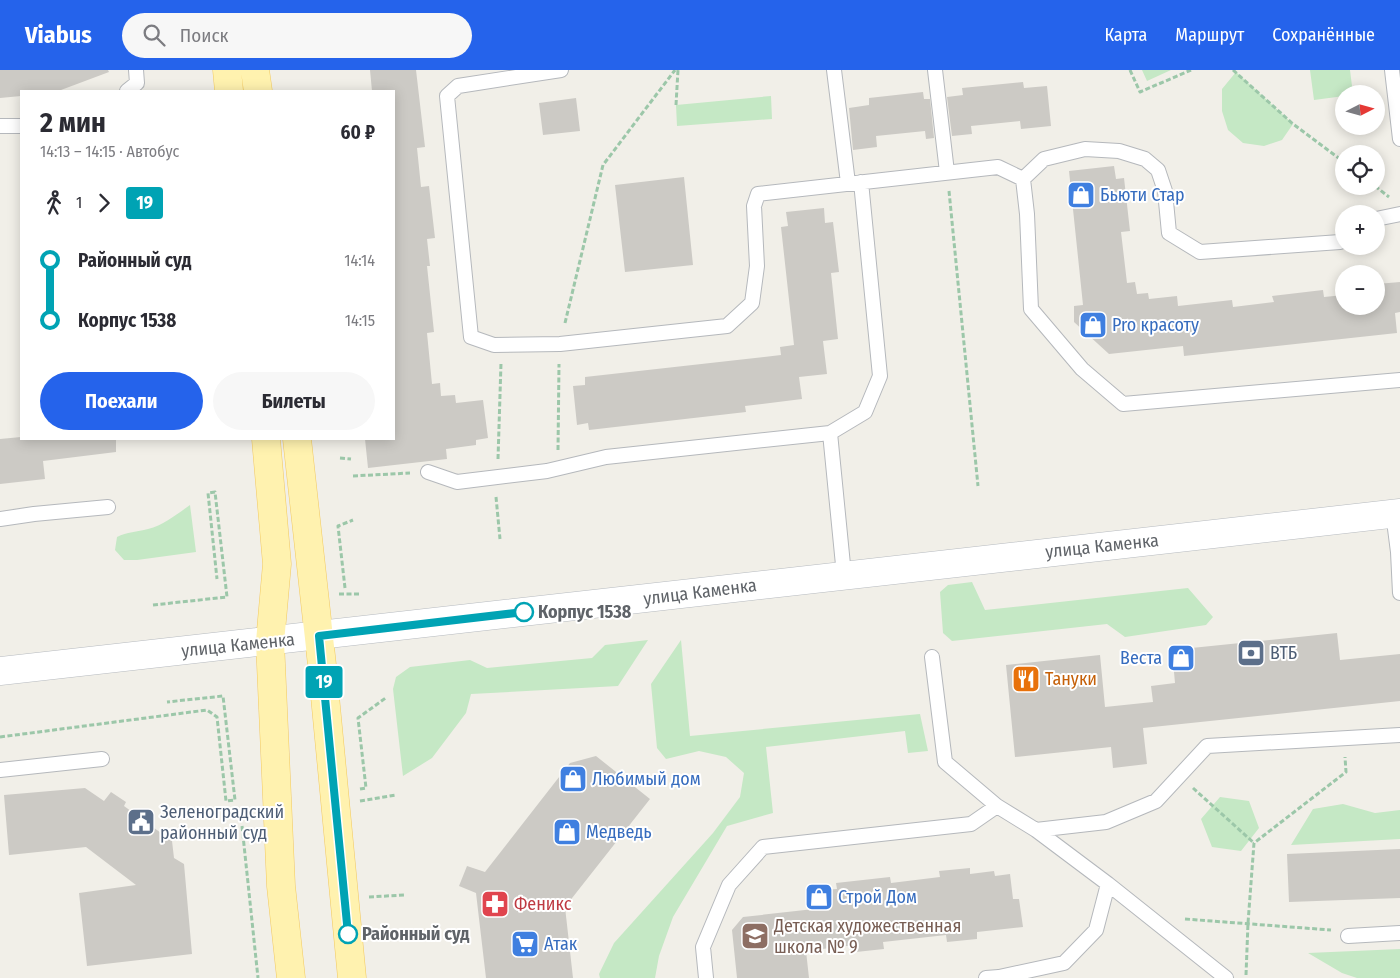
<!DOCTYPE html>
<html lang="ru">
<meta charset="utf-8">
<style>
:root{--surface:#fff;--page:#f7f7f7;--text:#2b2b33;--muted:#7c7c81;--accent:#2563eb}
body{margin:0;font-family:"Fira Sans Condensed",sans-serif;background:var(--page);color:var(--text);height:100vh;display:flex;flex-direction:column;font-size:19px;white-space:nowrap}
*{box-sizing:border-box;margin:0}
p{font-size:16px;color:var(--muted)}
.icon{flex:none;width:28px;height:28px;fill:none;stroke:currentColor;stroke-width:2;stroke-linecap:round;stroke-linejoin:round}
.map{position:relative;flex:1;overflow:hidden}
.panel{position:absolute;left:20px;top:20px;width:375px;height:350px;display:flex;flex-direction:column;background:var(--surface);border-radius:0px;box-shadow:0 2px 12px #0003}
.panel>*{flex:none}
.badge{padding:0 10px;border-radius:4px;font-size:18px;line-height:32px}
.needle{width:32px;rotate:84deg}
.buttons{position:absolute;left:1335px;top:15px;display:grid;gap:10px}
.buttons a{display:grid;place-items:center;width:50px;height:50px;border-radius:50%;background:var(--surface);box-shadow:0 2px 12px #0003;font-size:25px}
.map>.badge{position:absolute;translate:-50% -50%;box-shadow:0 0 0 2px #fff}
.legs{display:flex;align-items:center;gap:8px;height:55px;padding:0 20px;font-size:16px}
.legs p{margin-inline-start:auto}
.summary{display:flex;align-items:center;justify-content:space-between;height:85px;padding:0 20px}
h1{font-size:28px;font-weight:700;line-height:38px}
.button{display:flex;gap:10px;margin-top:auto;padding:10px 20px}
.button a{flex:1;height:58px;border-radius:30px;background:var(--accent);color:#fff;font-size:20px;font-weight:700;line-height:58px;text-align:center}
.button a+a{background:var(--page);color:var(--text)}
ul{padding:0 20px;list-style:none}
li{display:flex;align-items:center;gap:18px;height:60px;font-size:19px}
li i{display:grid;place-items:center;width:8px;height:100%;margin:0 6px;background:currentColor}
li i::after{content:'';width:12px;height:12px;margin:-6px;border:4px solid;border-radius:50%;background:var(--surface)}
li p{margin-inline-start:auto}
li:first-child i{background:linear-gradient(#0000 50%,currentColor 0)}
li:last-child i{background:linear-gradient(currentColor 50%,#0000 0)}
header{display:flex;align-items:center;gap:30px;box-sizing:border-box;height:70px;padding:0 25px;background:var(--accent);color:#fff}
header strong{font-size:24px}
nav{display:flex;gap:28px;margin-inline-start:auto;font-size:18px}
.search{width:350px;height:45px;background:var(--page);display:flex;align-items:center;gap:12px;box-sizing:border-box;padding:0 18px;border-radius:28px;color:var(--muted);font-size:19px}
.map>svg:first-child{display:block}
.green{fill:#c5e8c5}
.building{fill:#cccac5}
.lines{fill:none;stroke-linecap:round;stroke-linejoin:round}
.lane-casing{stroke:#b5b8bc;stroke-width:16}
.secondary-casing{stroke:#b6babf;stroke-width:29}
.primary-casing{stroke:#f2c960;stroke-width:29}
.path{stroke:#9cc7a9;stroke-width:3;stroke-dasharray:5 2.5;stroke-linecap:butt}
.lane{stroke:#fff;stroke-width:14}
.secondary{stroke:#fff;stroke-width:28}
.primary{stroke:#fff2af;stroke-width:28}
.line-1-casing{stroke:#fff;stroke-width:11}
.line-1{stroke:#00a3b4;stroke-width:8}
.stop-1-dot{fill:#fff;stroke:#00a3b4;stroke-width:2.5}
.labels{text-anchor:middle;dominant-baseline:central;stroke-width:4;stroke-linejoin:round;paint-order:stroke}
.shop-label{font-size:18px;fill:#366cbe;stroke:#fff;text-anchor:start}
.street-label{font-size:18px;fill:#5f6368;stroke:#fff}
.stop-label{font-size:18px;font-weight:bold;fill:#5f6368;stroke:#fff;text-anchor:start}
.service-label{font-size:18px;fill:#4e5e75;stroke:#fff;text-anchor:start}
.food-label{font-size:18px;fill:#c56008;stroke:#fff;text-anchor:start}
.health-label{font-size:18px;fill:#be3a42;stroke:#fff;text-anchor:start}
.education-label{font-size:18px;fill:#785e54;stroke:#fff;text-anchor:start}
</style>
<header>
<strong>Viabus</strong>
<div class="search"><svg class="icon" aria-label="search" viewBox="0 0 24 24"><circle cx="10" cy="10" r="6"/><path d="M15 15l6 6"/></svg>Поиск</div>
<nav><a>Карта</a><a>Маршрут</a><a>Сохранённые</a></nav>
</header>
<div class="map">
<svg width="1400" height="908" viewBox="0 0 1400 908">
<rect width="100%" height="100%" fill="#f1efe8"/>
<!-- green -->
<path class="green" d="M1142 0H1171L1147 11Z
M1310 0H1350L1353 24H1344V26L1314 30Z
M1236 2 1293 54 1282 70 1264 76 1243 73 1228 60 1222 41V19Z
M771 26 772 49 677 56 676 35Z
M190 435 196 482 137 490H124L115 480 117 467C127 462 137 462 148 459 164 455 177 444 190 435Z
M972 512 985 540 1188 518 1213 547 1206 555 1125 567 1107 554 952 571 943 563 940 522 948 515Z
M648 570 618 616 471 624 466 643 432 688 403 706 393 619 396 607 410 597 470 590 487 598 592 588 605 575Z
M681 570 690 666 920 644 928 681 908 683 905 661 766 677 773 743 727 756 673 847 659 886 655 908H600L599 904 614 873 713 763 740 727 744 703 726 687 699 681 666 689 657 678 651 614Z
M1220 727 1249 731 1259 758 1241 781 1212 777 1201 749Z
M1343 734 1375 743 1400 740V769L1291 775 1313 739Z
M1400 879V908H1357L1342 903 1308 883Z"/>
<!-- building -->
<path class="building" d="M0 0H108L109 2 61 20 21 21V26L0 28Z
M370 0H416L425 77 417 78 421 117 429 116 435 168 427 169 430 196H427L434 262 427 263 432 314 440 313 441 326 455 325 456 333 483 330 488 368 476 370V375L446 379 447 389 368 398 365 369H394V21H372Z
M1023 12 1024 18 1047 16 1051 56 1021 59 1020 51 971 56 972 64 952 66 947 27 963 25 962 18Z
M923 22 924 29H930L934 68 926 69 925 61 876 66 877 77 853 80 849 38 869 35V28Z
M576 28 580 61 543 65 539 33Z
M1114 96 1116 109 1124 108 1130 161 1121 162 1127 213 1135 212 1137 224 1148 223 1149 229 1177 226 1178 236 1232 230 1233 237 1274 232 1272 226 1323 220 1324 227 1344 225V236H1376L1377 214 1400 212V242L1395 243 1397 263 1184 286 1183 276 1109 284 1074 252V236L1083 235 1069 101Z
M684 107 693 195 625 202 615 115Z
M824 138 825 153 833 152 839 202 831 203 838 269 823 271 827 304 799 307 802 329 745 336 746 342 589 360 588 353 577 355 573 316 585 315V307L781 285 780 277 794 275 781 157 788 156 786 142Z
M21 367V369H116V382L43 391 45 409 0 414V369Z
M1337 563 1340 590 1400 584V631L1143 658 1147 694 1113 698 1111 677 1015 687 1006 595 1100 585 1105 637 1153 632 1151 616 1175 613 1172 580Z
M596 686 650 729 565 837 573 908H486L476 823 459 816 467 796 485 802 570 693Z
M85 718 104 731 111 722 126 732 124 736 172 771 174 788 184 794 192 884 87 896 79 823 136 815 86 777 9 785 4 725Z
M1400 779V828L1289 832 1287 784Z
M970 798V804L994 801 995 806 1010 804 1013 829H1019L1023 857 977 862V869L947 872 946 865 883 872 884 879 856 882 855 875 806 881 809 908H737L732 860 743 847 814 839 813 826 824 825 823 820 837 819 836 813 890 807 891 813 940 807 939 801Z"/>
<g class="lines">
<defs>
<path id="lane" d="M561 0 458 16 447 26 471 267 494 275 560 274 727 256 752 233 757 196 754 136 758 124 998 97 1023 109
M834 0 848 113
M935 0 947 102
M1392 0 1400 69
M127 21 137 13 136 0
M0 56H21
M1376 149 1400 144
M1344 169 1340 172 1200 182 1169 163 1165 121 1158 100 1145 89 1119 81 1085 79 1044 89 1023 109 1027 144 1031 239 1082 299 1123 334 1400 310
M830 363 844 505
M428 402 457 412 547 401 606 387 830 363 865 342 880 306 861 112
M1393 443 1398 482 1400 523
M0 449 34 444 108 437
M932 587 945 692 997 736 1036 760 1106 752 1156 731 1207 676 1400 665
M0 700 102 689
M1036 760 1108 814 1226 908
M1348 866 1400 863
M706 908 703 877 729 815 763 777 971 754 997 736
M986 908 999 907 1064 893 1096 860 1108 814"/>
<path id="secondary" d="M0 601 1400 443"/>
<path id="primary" d="M227 0 229 21
M255 0 258 21
M266 369 277 494 270 572 281 816 291 908
M297 369 322 595 352 908"/>
</defs>
<!-- lane casing -->
<use href="#lane" class="lane-casing"/>
<!-- secondary casing -->
<use href="#secondary" class="secondary-casing"/>
<!-- primary casing -->
<use href="#primary" class="primary-casing"/>
<!-- path -->
<path class="path" d="M1130 0 1140 22 1191 0
M1233 0 1293 54 1344 92
M676 35 678 0
M1375 116 1389 127
M949 121 978 416
M565 253 603 95 675 0
M558 380 559 294
M340 388 351 389
M498 389 501 293
M353 406 410 403
M496 427 500 469
M345 518 338 456 353 450
M339 524H361
M153 535 227 527 215 422 208 423 217 509
M0 667 207 640 217 647 226 731 235 730 223 626 167 632
M1193 718 1254 773
M360 719 366 718 358 648 387 627
M360 731 396 725
M242 756 258 908
M369 827 404 825
M1185 849 1331 860
M1246 905 1248 853 1254 773 1346 702 1345 687"/>
<!-- lane -->
<use href="#lane" class="lane"/>
<!-- secondary -->
<use href="#secondary" class="secondary"/>
<!-- primary -->
<use href="#primary" class="primary"/>
</g>
<g class="lines">
<defs>
<path id="line-1" d="M348 864 319 566 524 542"/>
</defs>
<!-- line-1 casing -->
<use href="#line-1" class="line-1-casing"/>
<!-- line-1 -->
<use href="#line-1" class="line-1"/>
</g>
<!-- icons -->
<defs>
<symbol id="shop-square" viewBox="-11 -11 22 22"><rect x="-9" y="-9" width="18" height="18" rx="4" fill="#3f7fe0" stroke="#fff"/><path d="M-5-2.5h2.3a2.7 3.5 0 0 1 5.4 0H5L5.5 6h-11ZM-1.5-2.5h3a1.5 2.3 0 0 0-3 0Z" fill="#fff"/></symbol>
<symbol id="bank-square" viewBox="-11 -11 22 22"><rect x="-9" y="-9" width="18" height="18" rx="4" fill="#5c6f8a" stroke="#fff"/><path d="M-6-4H6V4H-6ZM0-2.3a2.3 2.3 0 1 0 0 4.6a2.3 2.3 0 1 0 0-4.6Z" fill="#fff"/></symbol>
<symbol id="restaurant-square" viewBox="-11 -11 22 22"><rect x="-9" y="-9" width="18" height="18" rx="4" fill="#e8710a" stroke="#fff"/><path d="M-5-6h1v4h1v-4h1v4h1v-4h1v5L-1.5 .5V6h-2V.5L-5-1ZM5-6V6H3V1.5H1.5Q1.5-4 5-6Z" fill="#fff"/></symbol>
<symbol id="civic-square" viewBox="-11 -11 22 22"><rect x="-9" y="-9" width="18" height="18" rx="4" fill="#5c6f8a" stroke="#fff"/><path d="M-.6-6.5H3V-4.5H.6V-3L4-1V1h2V6H-6V1h2V-1L-.6-3ZM-1.2 2.5V6h2.4V2.5Z" fill="#fff"/></symbol>
<symbol id="pharmacy-square" viewBox="-11 -11 22 22"><rect x="-9" y="-9" width="18" height="18" rx="4" fill="#e0444e" stroke="#fff"/><path d="M-2-6h4v4h4v4h-4v4h-4v-4h-4v-4h4Z" fill="#fff"/></symbol>
<symbol id="school-square" viewBox="-11 -11 22 22"><rect x="-9" y="-9" width="18" height="18" rx="4" fill="#8d6e63" stroke="#fff"/><path d="M0-5L7-2L0 1L-7-2ZM-4 1L0 2.5L4 1V4Q0 6-4 4Z" fill="#fff"/></symbol>
<symbol id="supermarket-square" viewBox="-11 -11 22 22"><rect x="-9" y="-9" width="18" height="18" rx="4" fill="#3f7fe0" stroke="#fff"/><path d="M-6-5.5h2.5l.6 2H6L4.5 2H-2.5L-4.4-4H-6ZM-1.5 3.2a1.3 1.3 0 1 0 .1 0ZM3 3.2a1.3 1.3 0 1 0 .1 0Z" fill="#fff"/></symbol>
</defs>
<g fill-rule="evenodd">
<use href="#shop-square" x="1065" y="109" width="32" height="32"/>
<use href="#shop-square" x="1077" y="239" width="32" height="32"/>
<use href="#bank-square" x="1235" y="567" width="32" height="32"/>
<use href="#shop-square" x="1165" y="572" width="32" height="32"/>
<use href="#restaurant-square" x="1010" y="593" width="32" height="32"/>
<use href="#shop-square" x="557" y="693" width="32" height="32"/>
<use href="#civic-square" x="125" y="736" width="32" height="32"/>
<use href="#shop-square" x="551" y="746" width="32" height="32"/>
<use href="#shop-square" x="803" y="811" width="32" height="32"/>
<use href="#pharmacy-square" x="479" y="818" width="32" height="32"/>
<use href="#school-square" x="739" y="850" width="32" height="32"/>
<use href="#supermarket-square" x="509" y="858" width="32" height="32"/>
</g>
<!-- markers -->
<g class="stop-1-dot">
<circle cx="524" cy="542" r="9"/>
<circle cx="348" cy="864" r="9"/>
</g>
<g class="labels">
<!-- shop labels -->
<g class="shop-label">
<text x="1100" y="125">Бьюти Стар</text>
<text x="1112" y="255">Pro красоту</text>
<text x="1162" y="588" text-anchor="end">Веста</text>
<text x="592" y="709">Любимый дом</text>
<text x="586" y="762">Медведь</text>
<text x="838" y="827">Строй Дом</text>
<text x="544" y="874">Атак</text>
</g>
<!-- street labels -->
<g class="street-label">
<text transform="translate(1102 476) rotate(-6)">улица Каменка</text>
<text transform="translate(700 522) rotate(-7)">улица Каменка</text>
<text transform="translate(238 575) rotate(-6)">улица Каменка</text>
</g>
<!-- stop labels -->
<g class="stop-label">
<text x="538" y="542">Корпус 1538</text>
<text x="362" y="864">Районный суд</text>
</g>
<!-- service labels -->
<g class="service-label">
<text x="1270" y="583">ВТБ</text>
<text x="160" y="742">Зеленоградский<tspan x="160" dy="21">районный суд</tspan></text>
</g>
<!-- food labels -->
<g class="food-label">
<text x="1045" y="609">Тануки</text>
</g>
<!-- health labels -->
<g class="health-label">
<text x="514" y="834">Феникс</text>
</g>
<!-- education labels -->
<g class="education-label">
<text x="774" y="856">Детская художественная<tspan x="774" dy="21">школа № 9</tspan></text>
</g>
</g>
</svg>
<div class="buttons">
<a><svg class="needle" viewBox="-14 -14 28 28"><path d="M0-13l5 13h-10z" fill="#e53935"/><path d="M0 13l5-13h-10z" fill="#7c7c81"/></svg></a>
<a><svg class="icon" aria-label="locate" viewBox="0 0 24 24"><circle cx="12" cy="12" r="6"/><path d="M12 2v4M12 18v4M2 12h4M18 12h4"/></svg></a>
<a>+</a>
<a>−</a>
</div>
<b class="badge" style="left:324px;top:612px;background:#00a3b4;color:#fff">19</b>
<section class="panel">
<div class="summary"><div><h1>2 мин</h1><p>14:13 – 14:15 · Автобус</p></div><b>60 ₽</b></div>
<div class="legs"><svg class="icon" aria-label="walk" viewBox="0 0 24 24"><circle cx="13" cy="4" r="2"/><path d="M13 8l-2 6 4 7M11 14l-3 7M7 12l3-4h3l4 4"/></svg>1<svg class="icon" aria-label="forward" viewBox="0 0 24 24"><path d="M9 5l7 7-7 7"/></svg><b class="badge" style="background:#00a3b4;color:#fff">19</b></div>
<ul>
<li><i style="color:#00a3b4"></i><b>Районный суд</b><p>14:14</p></li>
<li><i style="color:#00a3b4"></i><b>Корпус 1538</b><p>14:15</p></li>
</ul>
<div class="button"><a>Поехали</a><a>Билеты</a></div>
</section>
</div>
